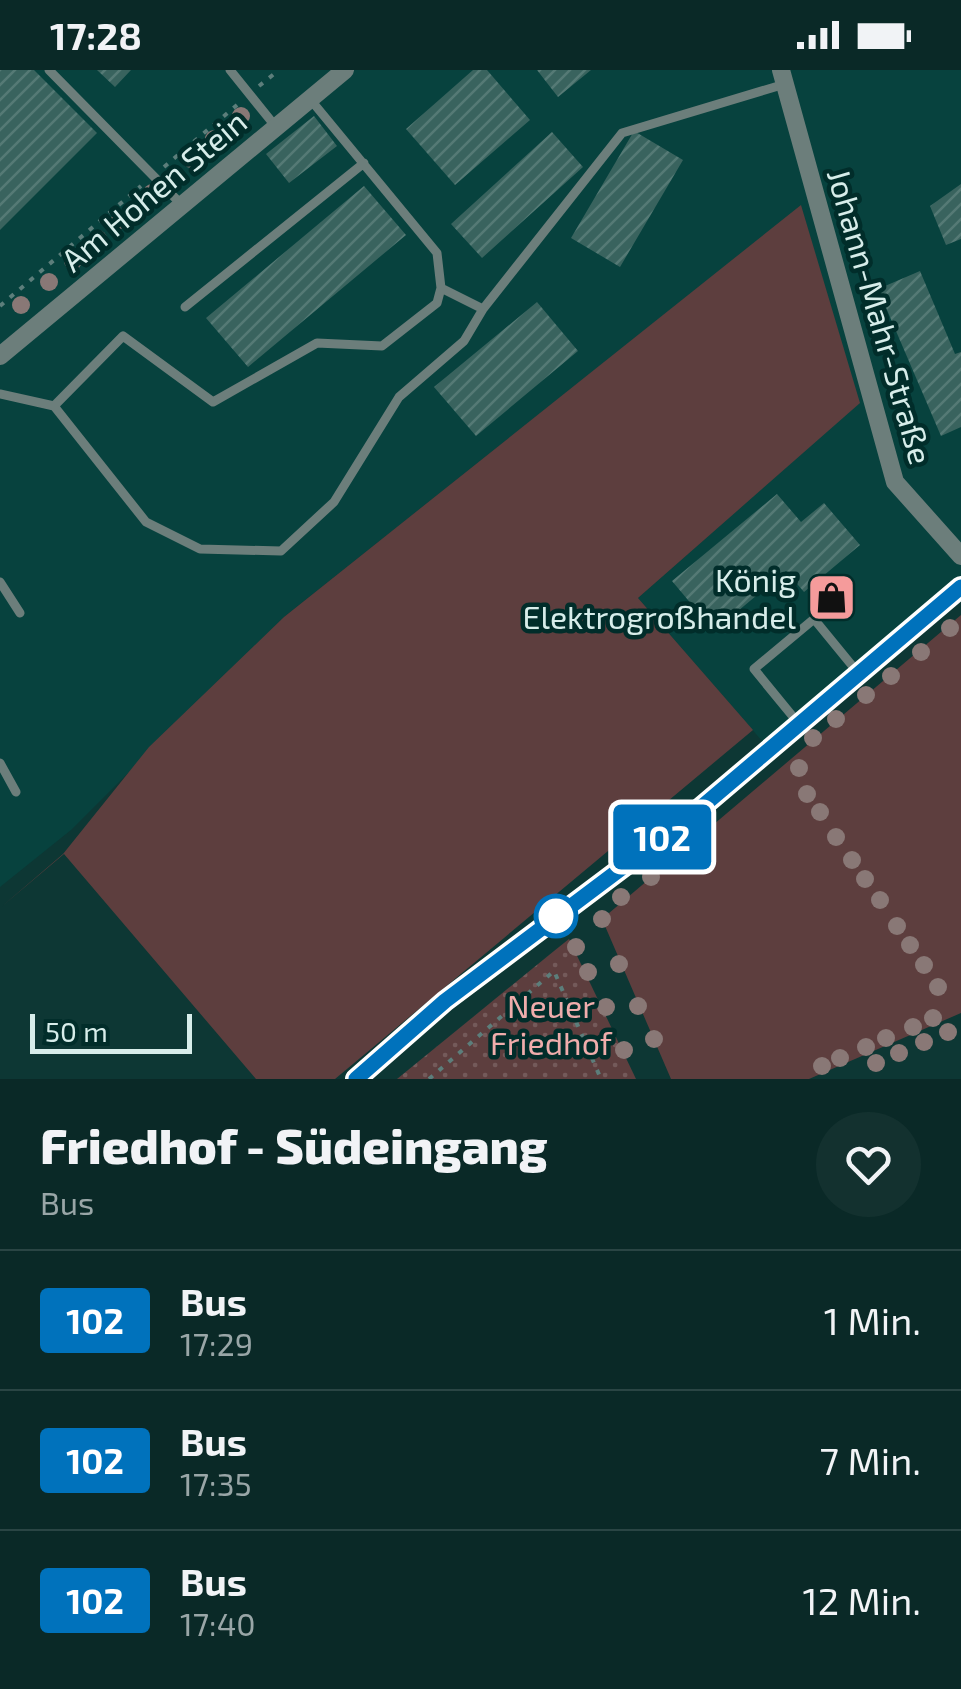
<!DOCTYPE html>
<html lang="de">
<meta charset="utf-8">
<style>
:root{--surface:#0a2927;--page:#13312f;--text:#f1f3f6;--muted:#99a6a7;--line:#2a4544}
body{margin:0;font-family:"Exo 2",sans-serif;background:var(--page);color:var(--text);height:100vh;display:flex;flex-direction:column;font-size:38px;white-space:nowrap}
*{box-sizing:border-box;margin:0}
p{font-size:32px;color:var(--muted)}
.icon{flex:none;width:55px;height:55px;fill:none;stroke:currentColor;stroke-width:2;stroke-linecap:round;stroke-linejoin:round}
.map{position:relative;height:1009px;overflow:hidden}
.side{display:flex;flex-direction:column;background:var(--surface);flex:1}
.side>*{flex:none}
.badge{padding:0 20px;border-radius:8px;font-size:35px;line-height:65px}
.scale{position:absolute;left:30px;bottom:25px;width:162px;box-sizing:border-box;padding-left:10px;border:5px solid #d7edea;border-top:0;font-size:28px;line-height:35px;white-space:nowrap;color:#d7edea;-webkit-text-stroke:8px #012d2a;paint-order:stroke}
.map>.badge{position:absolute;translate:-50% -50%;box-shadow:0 0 0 5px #fff}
.round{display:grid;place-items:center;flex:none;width:105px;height:105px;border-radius:52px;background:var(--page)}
.headline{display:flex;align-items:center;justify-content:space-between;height:170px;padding:0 40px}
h1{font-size:48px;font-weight:800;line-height:75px}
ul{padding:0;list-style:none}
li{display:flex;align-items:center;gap:30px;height:140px;padding:0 40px;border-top:2px solid var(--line)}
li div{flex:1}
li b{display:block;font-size:38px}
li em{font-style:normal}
li .badge{min-width:110px;font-weight:700;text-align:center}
.status{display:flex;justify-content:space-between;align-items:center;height:70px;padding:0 50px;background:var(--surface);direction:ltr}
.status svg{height:28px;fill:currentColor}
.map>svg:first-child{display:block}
.built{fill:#07423e}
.green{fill:#5d3e3e}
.park{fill:url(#park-dots)}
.building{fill:url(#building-hatch)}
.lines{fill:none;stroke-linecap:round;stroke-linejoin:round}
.path{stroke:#5c7e7b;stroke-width:4;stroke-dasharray:5 8;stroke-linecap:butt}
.service{stroke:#6c7e7b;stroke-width:9}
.minor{stroke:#6c7e7b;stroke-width:18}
.tree{fill:#897876}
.line-casing{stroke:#fff;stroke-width:22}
.line{stroke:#0072bc;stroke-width:15}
.stop-dot{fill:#fff;stroke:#0072bc;stroke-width:5}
.labels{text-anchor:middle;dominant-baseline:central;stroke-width:9;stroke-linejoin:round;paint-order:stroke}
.street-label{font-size:32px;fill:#d7edea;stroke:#012d2a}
.poi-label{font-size:32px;fill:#d7edea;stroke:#012d2a;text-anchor:end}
.park-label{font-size:32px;fill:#efadac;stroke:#012d2a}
</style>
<div class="status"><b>17:28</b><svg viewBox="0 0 49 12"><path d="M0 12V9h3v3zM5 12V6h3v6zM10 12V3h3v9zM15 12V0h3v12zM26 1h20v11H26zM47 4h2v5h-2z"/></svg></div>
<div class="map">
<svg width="961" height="1009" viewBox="0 0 961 1009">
<defs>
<pattern id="park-dots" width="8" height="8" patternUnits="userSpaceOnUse" patternTransform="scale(2.5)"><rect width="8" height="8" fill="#5d3e3e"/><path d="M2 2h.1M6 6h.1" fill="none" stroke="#745a5a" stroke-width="1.8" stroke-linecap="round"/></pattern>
<pattern id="building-hatch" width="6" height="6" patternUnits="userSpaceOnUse" patternTransform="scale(2.5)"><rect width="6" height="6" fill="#39635e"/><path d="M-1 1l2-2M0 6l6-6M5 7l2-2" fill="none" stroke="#557a75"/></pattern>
</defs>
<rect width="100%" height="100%" fill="#0d3734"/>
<!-- built -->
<path class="built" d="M0 0H961V517L769 679 638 528 859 333 801 136 284 547 71 760 0 817Z"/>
<!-- green -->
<path class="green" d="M801 135 860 333 638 528 753 660 335 1009H256L64 784 0 838 63 784 149 677 284 547Z
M961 545V943L809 1009H671L602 849Z"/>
<!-- park -->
<path class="park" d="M569 869 636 1009H397L554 881Z"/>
<!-- building -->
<path class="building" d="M0 0H34L97 63 0 160Z
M97 0H131L115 17Z
M473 0H487L530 50 455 115 406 59Z
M537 0H591L558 27Z
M314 46 337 76 289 113 266 84Z
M634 61 683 90 620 197 571 168Z
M552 62 583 97 482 188 451 154Z
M961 114V169L946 175 930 136Z
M364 116 406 165 248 297 206 248Z
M920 201 955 284 961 282V357L941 366 878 219Z
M537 232 578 281 476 366 434 317Z
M777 424 801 452 824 433 860 475 804 522 786 501 714 561 672 511Z"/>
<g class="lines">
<!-- path -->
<path class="path" d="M259 16 279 0
M164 97 237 35
M0 236 141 116
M429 1009 554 901 601 1009"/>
<!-- service -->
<path class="service" d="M49 0 182 135
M230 0 276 57
M185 237 364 93
M483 239 622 63 785 14
M0 324 54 336 146 452 200 479 281 481 334 432 399 327 464 271 483 239 441 218
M54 336 123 266 213 332 317 273 382 276 437 233 441 218 437 183 310 29
M0 512 20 543
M799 654 754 599 814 549 859 604
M0 693 16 722"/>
<!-- minor -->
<path class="minor" d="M781 0 895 412 961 486
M0 286 345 0
M356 1009 445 931 691 746 961 517"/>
</g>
<!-- trees -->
<g class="tree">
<circle cx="241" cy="46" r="9"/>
<circle cx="214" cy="69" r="9"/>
<circle cx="191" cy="89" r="9"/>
<circle cx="152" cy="123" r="9"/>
<circle cx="120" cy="150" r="9"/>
<circle cx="98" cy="169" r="9"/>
<circle cx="73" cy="191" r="9"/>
<circle cx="49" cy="212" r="9"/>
<circle cx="21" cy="235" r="9"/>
<circle cx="950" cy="558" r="9"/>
<circle cx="921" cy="582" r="9"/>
<circle cx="891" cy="606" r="9"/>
<circle cx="866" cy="625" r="9"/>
<circle cx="836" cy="649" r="9"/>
<circle cx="813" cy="668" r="9"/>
<circle cx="799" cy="698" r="9"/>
<circle cx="807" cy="724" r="9"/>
<circle cx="820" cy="742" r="9"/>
<circle cx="836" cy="767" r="9"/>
<circle cx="852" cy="790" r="9"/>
<circle cx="651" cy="807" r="9"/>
<circle cx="865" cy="809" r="9"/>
<circle cx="621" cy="827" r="9"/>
<circle cx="880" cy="830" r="9"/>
<circle cx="602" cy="849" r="9"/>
<circle cx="897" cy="856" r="9"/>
<circle cx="910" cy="875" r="9"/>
<circle cx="576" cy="877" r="9"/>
<circle cx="619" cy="894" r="9"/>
<circle cx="924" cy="895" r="9"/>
<circle cx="588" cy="902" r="9"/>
<circle cx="938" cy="917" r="9"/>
<circle cx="638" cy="936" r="9"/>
<circle cx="606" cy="937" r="9"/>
<circle cx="933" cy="948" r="9"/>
<circle cx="913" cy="957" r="9"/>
<circle cx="948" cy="962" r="9"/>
<circle cx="886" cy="968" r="9"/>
<circle cx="654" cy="969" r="9"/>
<circle cx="924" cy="972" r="9"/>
<circle cx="866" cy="977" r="9"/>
<circle cx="624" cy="980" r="9"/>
<circle cx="899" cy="983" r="9"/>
<circle cx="840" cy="988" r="9"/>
<circle cx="876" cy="993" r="9"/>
<circle cx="822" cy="996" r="9"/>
</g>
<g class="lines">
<defs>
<path id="line" d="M356 1009 445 931 691 746 961 517"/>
</defs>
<!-- line casing -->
<use href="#line" class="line-casing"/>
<!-- line -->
<use href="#line" class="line"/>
</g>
<!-- icons -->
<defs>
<symbol id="shop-square" viewBox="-11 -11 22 22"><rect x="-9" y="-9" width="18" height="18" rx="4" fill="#f59b9b" stroke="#012d2a"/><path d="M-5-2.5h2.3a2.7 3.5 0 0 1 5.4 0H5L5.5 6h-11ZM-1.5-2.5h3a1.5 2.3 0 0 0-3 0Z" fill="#111"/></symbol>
</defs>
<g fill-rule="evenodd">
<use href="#shop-square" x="804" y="500" width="55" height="55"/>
</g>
<!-- markers -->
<circle class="stop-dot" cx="556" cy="846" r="20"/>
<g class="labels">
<!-- street labels -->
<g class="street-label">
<text transform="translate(153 120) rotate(-40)">Am Hohen Stein</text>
<text transform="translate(881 246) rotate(74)">Johann-Mahr-Straße</text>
</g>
<!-- poi labels -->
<g class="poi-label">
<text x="796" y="509">König<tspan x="796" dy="37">Elektrogroßhandel</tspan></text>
</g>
<!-- park labels -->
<g class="park-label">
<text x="551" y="935">Neuer<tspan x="551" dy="37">Friedhof</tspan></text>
</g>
</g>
</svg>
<div class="scale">50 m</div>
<b class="badge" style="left:662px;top:767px;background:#0072bc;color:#fff">102</b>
</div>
<section class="side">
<div class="headline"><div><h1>Friedhof - Südeingang</h1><p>Bus</p></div><a class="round"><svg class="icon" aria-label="heart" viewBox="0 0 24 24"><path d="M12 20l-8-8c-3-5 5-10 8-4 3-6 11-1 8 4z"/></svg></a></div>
<ul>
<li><span class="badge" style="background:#0072bc;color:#fff">102</span><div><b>Bus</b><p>17:29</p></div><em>1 Min.</em></li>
<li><span class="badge" style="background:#0072bc;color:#fff">102</span><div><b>Bus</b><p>17:35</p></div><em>7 Min.</em></li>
<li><span class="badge" style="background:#0072bc;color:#fff">102</span><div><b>Bus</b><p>17:40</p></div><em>12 Min.</em></li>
</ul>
</section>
